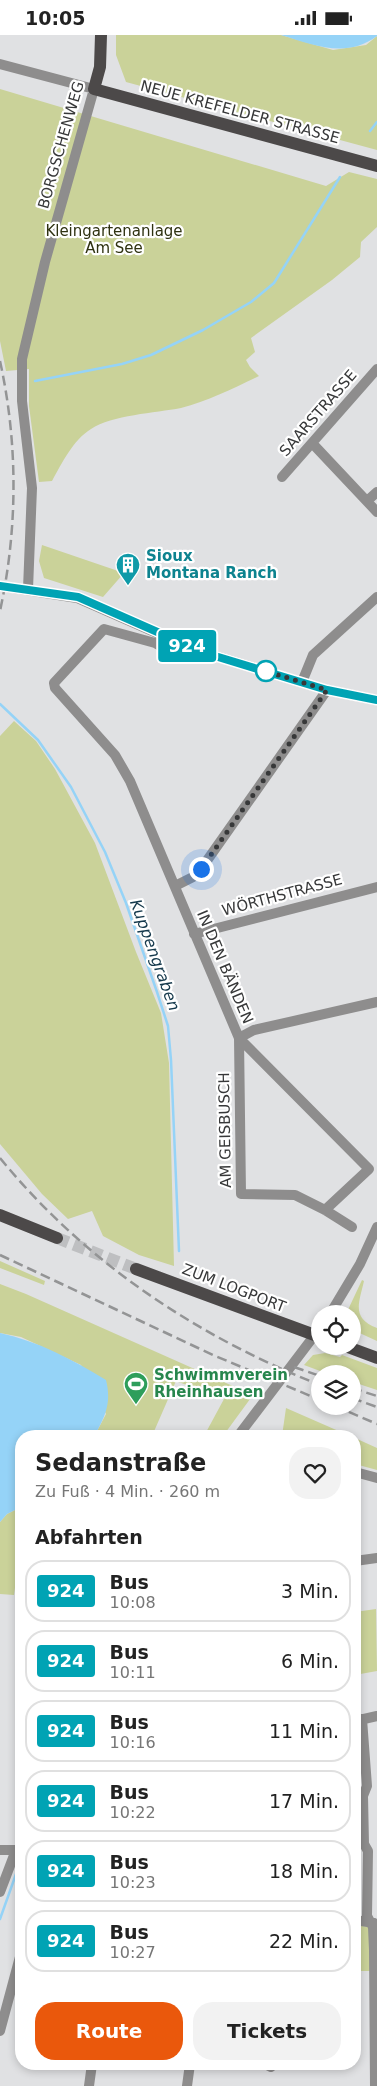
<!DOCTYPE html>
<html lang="de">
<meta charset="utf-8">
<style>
:root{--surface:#fff;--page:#f2f2f2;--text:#222;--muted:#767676;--line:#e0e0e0;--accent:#ea580c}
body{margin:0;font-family:"DejaVu Sans",sans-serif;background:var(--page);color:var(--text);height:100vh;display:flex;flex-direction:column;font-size:19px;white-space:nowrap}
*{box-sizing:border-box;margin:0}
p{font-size:16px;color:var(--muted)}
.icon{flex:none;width:28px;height:28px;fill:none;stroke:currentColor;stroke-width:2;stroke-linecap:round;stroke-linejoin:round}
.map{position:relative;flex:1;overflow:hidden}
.details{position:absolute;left:15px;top:1395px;width:346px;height:640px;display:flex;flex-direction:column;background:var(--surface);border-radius:20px;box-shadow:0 2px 8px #0003}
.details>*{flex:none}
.badge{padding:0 10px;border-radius:4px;font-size:18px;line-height:32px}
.controls{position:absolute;left:311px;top:1270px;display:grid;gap:10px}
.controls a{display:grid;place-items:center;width:50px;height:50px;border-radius:50%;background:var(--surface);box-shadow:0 2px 8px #0003;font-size:25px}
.you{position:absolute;width:25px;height:25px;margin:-12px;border:4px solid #fff;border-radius:50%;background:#1a73e8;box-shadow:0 0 0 8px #1a73e833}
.map>.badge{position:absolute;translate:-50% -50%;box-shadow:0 0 0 2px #fff}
h2{padding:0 20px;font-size:19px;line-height:45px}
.round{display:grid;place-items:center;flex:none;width:52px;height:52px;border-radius:20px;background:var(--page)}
.overview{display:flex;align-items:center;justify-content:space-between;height:85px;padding:0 20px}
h1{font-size:24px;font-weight:600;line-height:38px}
.action{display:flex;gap:10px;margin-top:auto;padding:10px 20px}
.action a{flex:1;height:58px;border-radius:20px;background:var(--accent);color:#fff;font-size:20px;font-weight:600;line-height:58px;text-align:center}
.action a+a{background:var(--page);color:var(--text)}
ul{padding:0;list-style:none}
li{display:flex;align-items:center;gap:15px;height:62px;margin:0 10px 8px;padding:0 10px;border:2px solid var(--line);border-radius:20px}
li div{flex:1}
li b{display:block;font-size:19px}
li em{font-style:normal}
li .badge{min-width:55px;font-weight:700;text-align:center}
.status{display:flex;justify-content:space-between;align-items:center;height:35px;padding:0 25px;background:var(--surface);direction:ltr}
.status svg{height:14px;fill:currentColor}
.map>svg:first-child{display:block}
.green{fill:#cad299}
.water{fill:#95d3f7}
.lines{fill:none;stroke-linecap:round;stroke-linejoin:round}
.stream{stroke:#95d3f7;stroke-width:2.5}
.major-tunnel{stroke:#bebfc1;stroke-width:12;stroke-dasharray:12 6;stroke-linecap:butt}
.minor{stroke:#8e8d8d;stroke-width:10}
.major{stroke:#4c4949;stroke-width:12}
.rail{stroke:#939495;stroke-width:2.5;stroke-dasharray:10 5;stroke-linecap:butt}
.line-casing{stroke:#fff;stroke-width:11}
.line{stroke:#00a3b4;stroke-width:8}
.walk{stroke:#373839;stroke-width:5;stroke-dasharray:0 9}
.stop-dot{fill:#fff;stroke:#00a3b4;stroke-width:2.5}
.labels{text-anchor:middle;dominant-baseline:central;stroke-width:4.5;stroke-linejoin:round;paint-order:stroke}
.street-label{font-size:15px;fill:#373839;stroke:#fff}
.park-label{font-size:15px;fill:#2f3211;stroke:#fff}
.culture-label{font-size:15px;font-weight:bold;fill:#0d838f;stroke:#fff;text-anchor:start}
.leisure-label{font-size:15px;font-weight:bold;fill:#27864d;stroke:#fff;text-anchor:start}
.water-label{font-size:16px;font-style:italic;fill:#15394c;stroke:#fff}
</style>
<div class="status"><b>10:05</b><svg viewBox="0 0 49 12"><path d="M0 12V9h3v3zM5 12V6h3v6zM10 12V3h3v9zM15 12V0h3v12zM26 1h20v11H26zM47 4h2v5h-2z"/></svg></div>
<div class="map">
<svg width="377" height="2051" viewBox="0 0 377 2051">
<rect width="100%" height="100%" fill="#e0e1e3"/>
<!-- green -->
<path class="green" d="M116 0H281L333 15 366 10 377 1V115L126 47 116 20Z
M0 54 326 151 349 137 377 144V192L361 207 360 222 332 245 251 303 255 317 246 325 250 332 259 341C234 353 208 366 181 373 155 378 112 380 91 394 73 405 62 428 52 446L39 447 29 371V334L6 336 0 306Z
M42 510 124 538 103 562 44 543 39 526Z
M14 686 36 706 55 734 95 808 136 917 161 978 169 1028 174 1231 139 1220 103 1201 92 1176 68 1184 42 1159 0 1109V701Z
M0 1226 45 1246 44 1250 0 1233Z
M362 1245 364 1246C359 1268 351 1283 377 1293V1306L353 1295 352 1279H346Z
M0 1249 26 1259 253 1360 223 1401H204L224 1364 176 1346 152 1401H101L102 1400 97 1396 106 1379 81 1330 21 1302 0 1298Z
M325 1318 340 1322 342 1320 377 1333V1355L353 1347 352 1339H328L304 1330 313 1320Z
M286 1373 350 1401H282Z
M355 1403 377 1413V1435L355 1429Z
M21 1472V1499L17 1506 21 1510 14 1560 0 1559V1487L7 1479Z
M376 1574 377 1636 355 1640V1577Z
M355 1890 370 1892 373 1936H355Z"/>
<!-- water -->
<path class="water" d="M281 0H377V1C346 24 314 10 281 0Z
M0 1298C38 1306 73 1325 106 1345 111 1365 107 1378 97 1396L102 1400 101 1401H21V1472L7 1479 0 1487Z"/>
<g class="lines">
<!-- stream -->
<path class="stream" d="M370 96 377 87
M35 346 122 329 151 320 203 295 251 267 274 248 340 142
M0 669 38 705 71 752 105 817 126 868 157 957 168 991 171 1025 179 1216
M0 1884 16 1839"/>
<!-- major-tunnel -->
<path class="major-tunnel" d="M57 1203 136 1234"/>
<!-- minor -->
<path class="minor" d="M0 29 94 54 45 227 22 324V366L32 453 28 554
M312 408 377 477
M282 442 377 334
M367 466 377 457
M0 551 77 563 193 614 327 655 377 665
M193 614 188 621H177L155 608 104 594 54 648 55 653 115 720 130 746 239 1003 369 1134 325 1175
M302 647 313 620 377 562
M175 851 193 842 201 834 327 655
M194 899 377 852
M352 1192 325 1175 295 1160 241 1159 239 1003 254 995 377 967
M330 1279 360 1229 377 1192
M238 1401 320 1293
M355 1437 377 1443
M355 1526 377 1523
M362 1684 367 1751 363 1761 364 1809 368 1816 367 1881 373 1892 374 1915 375 2051
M355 1686 377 1681
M0 1815H21
M0 1857 16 1815
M355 1885 374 1888
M0 1996 21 1918
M265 2029 271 2032
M89 2051 92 2029
M187 2051 190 2029"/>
<!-- major -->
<path class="major" d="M101 0 100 32 94 54 377 131
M0 1180 57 1203
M136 1234 320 1302
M345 1311 377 1323"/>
<!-- rail -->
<path class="rail" d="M0 326C18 408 18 493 0 576
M0 1123C85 1227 196 1301 320 1350
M0 1220 213 1320 320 1365
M294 1332 320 1341
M352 1353 377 1361
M352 1363 377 1372
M335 1371 377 1389"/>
</g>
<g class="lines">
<defs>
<path id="line" d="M0 551 78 562 205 618 327 655 377 665"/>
</defs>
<!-- line casing -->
<use href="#line" class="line-casing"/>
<!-- line -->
<use href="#line" class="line"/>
<!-- walk -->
<path class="walk" d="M201 834 327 655 259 634 266 636"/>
</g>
<!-- icons -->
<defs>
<symbol id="building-pin" viewBox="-11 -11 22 30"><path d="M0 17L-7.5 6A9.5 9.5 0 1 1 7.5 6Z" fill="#0f9aa8" stroke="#fff"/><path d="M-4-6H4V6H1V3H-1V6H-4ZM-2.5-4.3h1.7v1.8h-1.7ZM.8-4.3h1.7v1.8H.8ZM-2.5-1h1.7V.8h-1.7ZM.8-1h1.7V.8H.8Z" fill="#fff"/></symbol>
<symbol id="stadium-pin" viewBox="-11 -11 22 30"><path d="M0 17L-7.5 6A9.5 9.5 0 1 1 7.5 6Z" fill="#2e9e5b" stroke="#fff"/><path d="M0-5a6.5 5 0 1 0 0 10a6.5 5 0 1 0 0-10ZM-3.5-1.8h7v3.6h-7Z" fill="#fff"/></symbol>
</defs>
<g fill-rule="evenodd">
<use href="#building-pin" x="114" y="516" width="28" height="38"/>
<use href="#stadium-pin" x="122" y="1335" width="28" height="38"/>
</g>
<!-- markers -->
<circle class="stop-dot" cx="266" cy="636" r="10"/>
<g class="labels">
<!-- street labels -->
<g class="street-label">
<text transform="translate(240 77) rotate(15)">NEUE KREFELDER STRASSE</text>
<text transform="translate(61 110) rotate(-74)">BORGSCHENWEG</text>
<text transform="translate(318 378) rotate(-49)">SAARSTRASSE</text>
<text transform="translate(282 860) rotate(-15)">WÖRTHSTRASSE</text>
<text transform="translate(225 932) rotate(67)">IN DEN BÄNDEN</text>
<text transform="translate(225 1095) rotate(-91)">AM GEISBUSCH</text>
<text transform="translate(234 1253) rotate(21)">ZUM LOGPORT</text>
</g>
<!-- park labels -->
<g class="park-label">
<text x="114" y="196">Kleingartenanlage<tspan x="114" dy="17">Am See</tspan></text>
</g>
<!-- culture labels -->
<g class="culture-label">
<text x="146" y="521">Sioux<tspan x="146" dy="17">Montana Ranch</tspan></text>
</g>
<!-- leisure labels -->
<g class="leisure-label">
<text x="154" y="1340">Schwimmverein<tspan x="154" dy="17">Rheinhausen</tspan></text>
</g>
<!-- water labels -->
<g class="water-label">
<text transform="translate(155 920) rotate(70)">Kuppengraben</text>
</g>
</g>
</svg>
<div class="controls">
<a><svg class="icon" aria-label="locate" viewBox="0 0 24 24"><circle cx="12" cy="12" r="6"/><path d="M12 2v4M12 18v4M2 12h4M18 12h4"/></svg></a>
<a><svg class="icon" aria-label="layers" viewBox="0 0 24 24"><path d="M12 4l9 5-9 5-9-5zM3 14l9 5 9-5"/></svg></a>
</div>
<div class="you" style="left:201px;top:834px"></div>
<b class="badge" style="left:187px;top:611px;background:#00a3b4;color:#fff">924</b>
<section class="details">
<div class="overview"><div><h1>Sedanstraße</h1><p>Zu Fuß · 4 Min. · 260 m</p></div><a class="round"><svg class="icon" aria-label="heart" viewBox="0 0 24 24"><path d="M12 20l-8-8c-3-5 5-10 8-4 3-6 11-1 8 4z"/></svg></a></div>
<h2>Abfahrten</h2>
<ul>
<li><span class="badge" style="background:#00a3b4;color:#fff">924</span><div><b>Bus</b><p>10:08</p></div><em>3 Min.</em></li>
<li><span class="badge" style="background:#00a3b4;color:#fff">924</span><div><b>Bus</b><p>10:11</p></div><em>6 Min.</em></li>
<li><span class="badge" style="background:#00a3b4;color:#fff">924</span><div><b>Bus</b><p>10:16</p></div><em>11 Min.</em></li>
<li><span class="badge" style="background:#00a3b4;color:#fff">924</span><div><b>Bus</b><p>10:22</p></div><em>17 Min.</em></li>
<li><span class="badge" style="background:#00a3b4;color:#fff">924</span><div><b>Bus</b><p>10:23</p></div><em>18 Min.</em></li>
<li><span class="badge" style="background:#00a3b4;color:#fff">924</span><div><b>Bus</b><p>10:27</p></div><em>22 Min.</em></li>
</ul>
<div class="action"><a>Route</a><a>Tickets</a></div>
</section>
</div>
